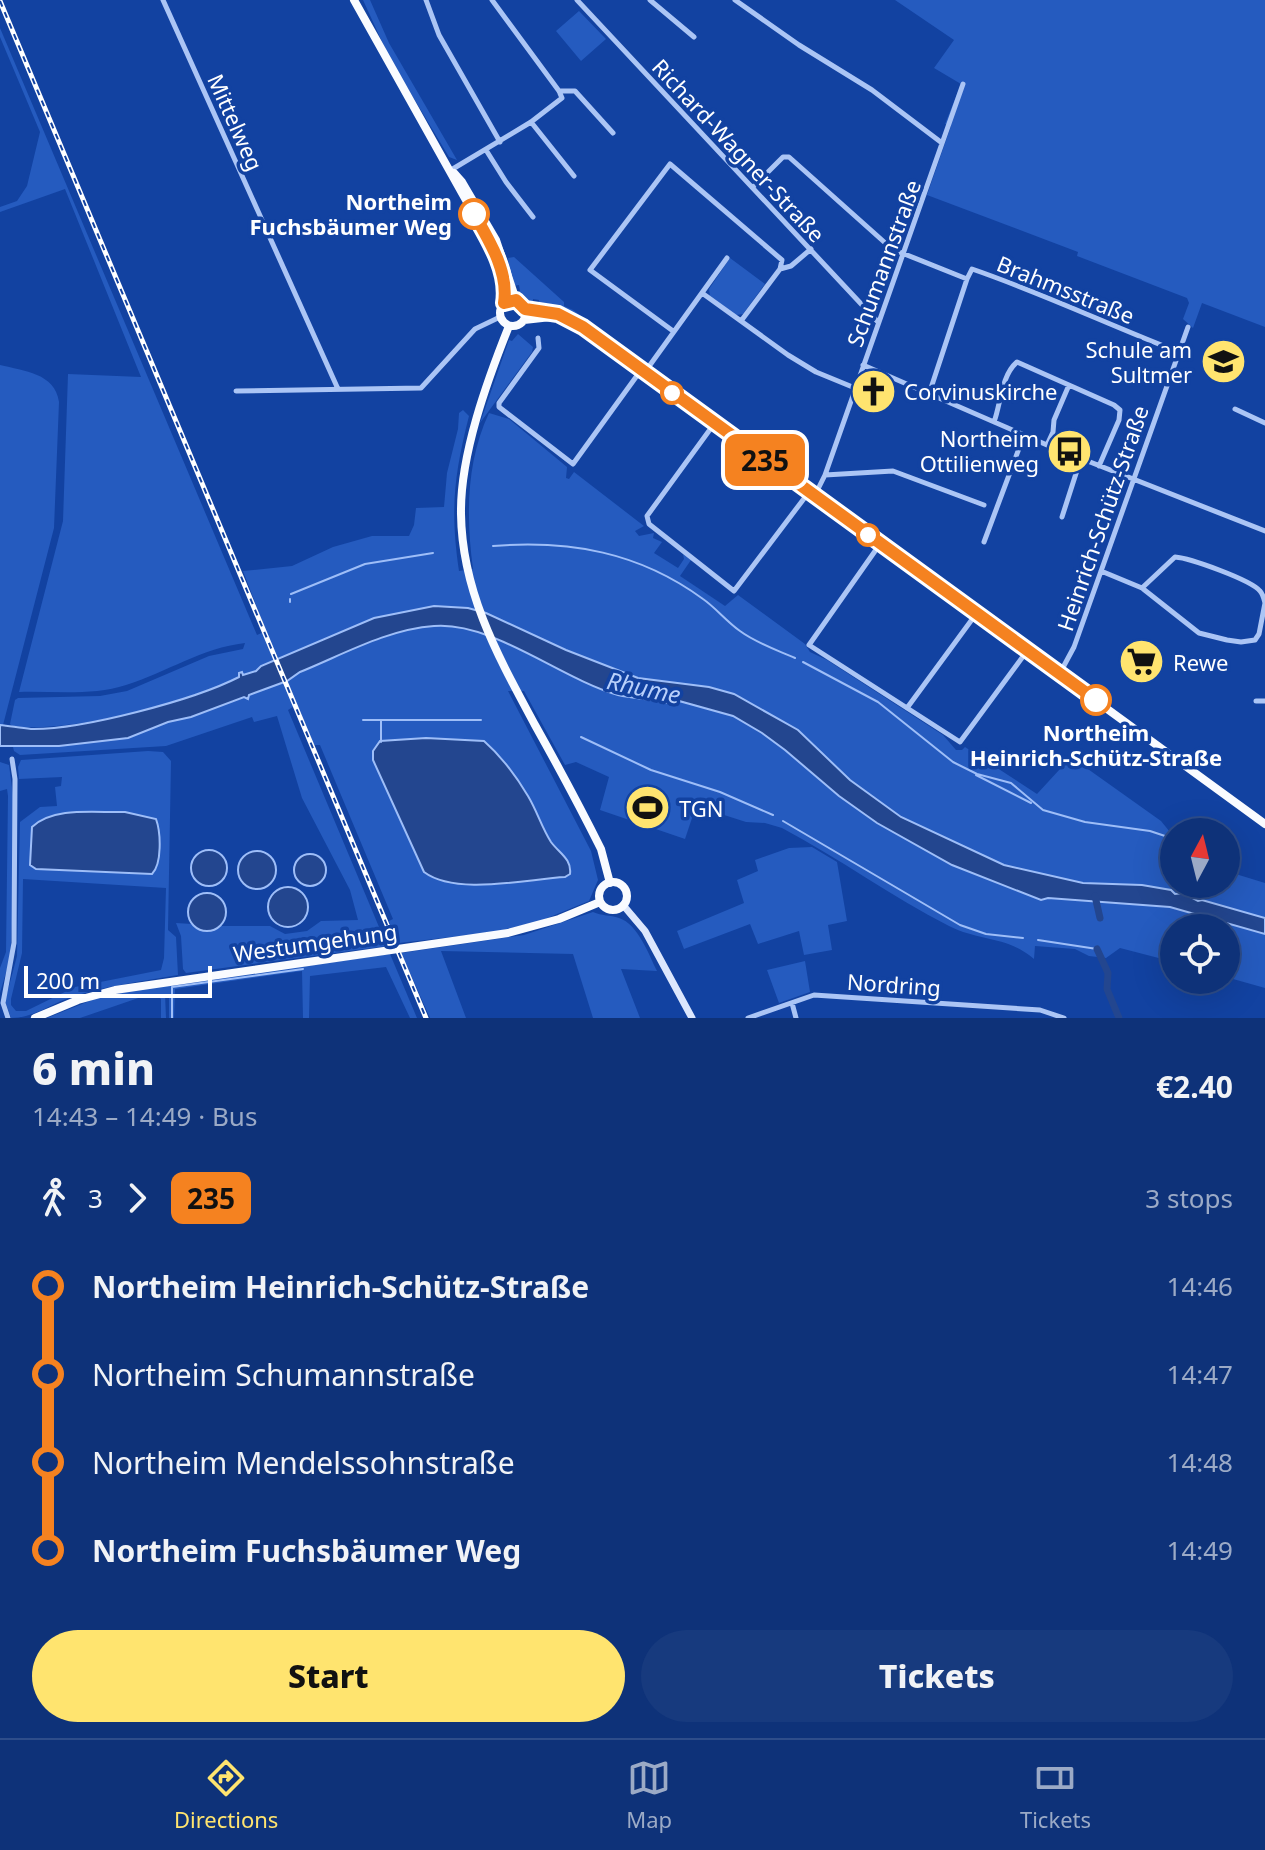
<!DOCTYPE html>
<meta charset="utf-8">
<style>
:root{--surface:#0e3279;--page:#173a7e;--text:#f1f3f6;--muted:#9baac6;--line:#2e4d8a;--accent:#ffe46f}
body{margin:0;font-family:"Noto Sans",sans-serif;background:var(--page);color:var(--text);height:100vh;display:flex;flex-direction:column;font-size:30px;white-space:nowrap}
*{box-sizing:border-box;margin:0}
p{font-size:26px;color:var(--muted)}
.icon{flex:none;width:44px;height:44px;fill:none;stroke:currentColor;stroke-width:2;stroke-linecap:round;stroke-linejoin:round}
.map{position:relative;height:1018px;overflow:hidden}
.sheet{display:flex;flex-direction:column;background:var(--surface);flex:1}
.sheet>*{flex:none}
.badge{padding:0 16px;border-radius:12px;font-size:28px;line-height:52px}
.needle{width:52px;rotate:7deg}
.controls{position:absolute;left:1160px;top:818px;display:grid;gap:16px}
.controls a{display:grid;place-items:center;width:80px;height:80px;border-radius:50%;background:var(--surface);box-shadow:0 8px 32px #0002,0 0 0 2px var(--line);font-size:40px}
.scale{position:absolute;left:24px;bottom:20px;width:188px;box-sizing:border-box;padding-left:8px;border:4px solid #fff;border-top:0;font-size:22px;line-height:28px;white-space:nowrap;color:#fff;-webkit-text-stroke:6px #1242a1;paint-order:stroke}
.map>.badge{position:absolute;translate:-50% -50%;box-shadow:0 0 0 4px #fff}
.legs{display:flex;align-items:center;gap:12px;height:88px;padding:0 32px;font-size:26px}
.legs p{margin-inline-start:auto}
.headline{display:flex;align-items:center;justify-content:space-between;height:136px;padding:0 32px}
h1{font-size:44px;font-weight:800;line-height:60px}
.primary-button{display:flex;gap:16px;margin-top:auto;padding:16px 32px}
.primary-button a{flex:1;height:92px;border-radius:48px;background:var(--accent);color:#111;font-size:32px;font-weight:800;line-height:92px;text-align:center}
.primary-button a+a{background:var(--page);color:var(--text)}
ul{padding:0 32px;list-style:none}
li{display:flex;align-items:center;gap:28px;height:88px;font-size:30px}
li i{display:grid;place-items:center;width:12px;height:100%;margin:0 10px;background:currentColor}
li i::after{content:'';width:20px;height:20px;margin:-10px;border:6px solid;border-radius:50%;background:var(--surface)}
li p{margin-inline-start:auto}
li:first-child i{background:linear-gradient(#0000 50%,currentColor 0)}
li:last-child i{background:linear-gradient(currentColor 50%,#0000 0)}
.menu{display:flex;justify-content:space-around;align-items:center;height:112px;border-top:2px solid var(--line);background:var(--surface);font-size:22px;color:var(--muted)}
.menu a{display:grid;justify-items:center;gap:4px}
.menu .active{color:var(--accent)}
.map>svg:first-child{display:block}
.green{fill:#255bbf;fill-rule:evenodd}
.water{fill:#23468f;stroke:#9ebef8;stroke-width:2}
.lines{fill:none;stroke-linecap:round;stroke-linejoin:round}
.stream{stroke:#9ebef8;stroke-width:2}
.canal{stroke:#23468f;stroke-width:7}
.minor{stroke:#abc5f5;stroke-width:5}
.secondary{stroke:#dce7fd;stroke-width:7}
.primary{stroke:#f9fbff;stroke-width:8}
.rail-casing{stroke:#fff;stroke-width:5}
.rail{stroke:#1242a1;stroke-width:2;stroke-dasharray:6;stroke-linecap:butt}
.line-1-casing{stroke:#fff;stroke-width:18}
.line-1{stroke:#f58220;stroke-width:12}
.stop-1-dot{fill:#fff;stroke:#f58220;stroke-width:4}
.labels{text-anchor:middle;dominant-baseline:central;stroke-width:7;stroke-linejoin:round;paint-order:stroke}
.street-label{font-size:22px;fill:#fff;stroke:#1242a1}
.stop-label{font-size:22px;font-weight:bold;fill:#fff;stroke:#1242a1;text-anchor:end}
.poi-label{font-size:22px;fill:#fff;stroke:#1242a1;text-anchor:start}
.water-label{font-size:24px;font-style:italic;fill:#b8d0fb;stroke:#1242a1}
</style>
<div class="map">
<svg width="1265" height="1018" viewBox="0 0 1265 1018">
<rect width="100%" height="100%" fill="#1242a1"/>
<!-- green -->
<path class="green" d="M363 0H370L389 43 457 160 449 157 389 57Z
M895 0H1265V327L1202 303 1193 328 1183 319 1189 303 1187 298 1077 256 1078 252 927 195 951 126 945 124 961 84 934 68 954 40Z
M579 11 606 39 581 61 556 31Z
M0 28 257 635 266 631 243 571 292 566 333 547 372 536H409L414 525 416 508 444 507 447 473 458 429 459 413 463 410 469 416C454 475 450 510 459 571L473 569C466 517 466 462 489 413L509 419 567 467 566 478 569 479 574 472 644 526 635 531 639 536 654 533 653 538 662 542 654 553 678 568 684 559 683 554 691 560 680 576 725 606 738 595 805 644 810 652 827 660 943 735 956 750H962L965 747 1037 794 1071 757 1161 821 1174 837V884H1226V871L1265 883V988L1226 977V928H1174V962L1120 948 1106 958 1089 956 1075 949 1035 946 1034 959C1005 935 981 942 949 926 892 897 839 858 782 828L765 823 746 822 696 806 685 839 600 810 609 777 576 762 565 765 524 691H508L591 851 598 880 589 901 540 921 495 932 399 943 395 939 389 921 393 919 320 745H314L296 705 288 710 387 946 186 973 183 969 181 936 176 923 192 924 203 931H209L221 926H270L285 934 307 931 321 921 358 920 350 890 302 798 277 716 254 722 252 717 166 746 20 755 14 751 13 747 128 738 168 722 191 717 238 677C189 703 66 734 12 726L10 724 15 700 18 698 100 696 127 691 209 656 243 649 245 643C202 648 167 672 126 685 93 696 54 691 19 692L63 521 68 374 141 377 65 189 0 212V207L17 201 27 186 40 132 0 37Z
M514 257 564 302V306L573 310 602 332 566 314 538 309 539 300 533 299V308L514 291H520L519 285 512 286 508 258Z
M730 258 765 284 743 314 736 315 710 296 709 289Z
M518 334 533 347 532 352 480 423 509 340 512 341Z
M0 365C24 371 55 373 59 402L54 528 3 725H0Z
M148 751 163 752 171 761 168 930 176 937 178 975C142 981 106 986 71 997 51 1004 33 1018 11 1018L5 1001 17 956 20 822 40 807 57 806 55 787 61 786 62 777 19 779 18 767 21 760ZM23 879 166 888 164 958 161 970 75 987 26 1011H16L11 1005V999L22 953Z
M0 762 9 765 13 795 12 924 10 959 0 993V968L6 952 8 796 7 789 0 791Z
M812 847 837 862 847 921 828 925 832 950 804 955 799 931 758 944 750 924 684 949 677 931 744 903 737 880 758 871 755 860 789 848Z
M593 912C602 916 610 915 619 918 638 924 649 955 657 971L621 969 640 1018H593L573 954 441 951 466 1018H430L401 953 524 935Z
M390 954 417 1018H410L386 967 310 976 309 1018H303L302 971 175 989 174 1018H169V994H165L166 1018H161V999L156 995 150 994 80 1018H47L97 998 121 992Z
M805 961 810 992 779 1003 767 970Z"/>
<!-- water -->
<path class="water" d="M434 606 468 608 486 613 566 650 638 678 709 687 734 694 798 730 850 780 901 817 1004 865 1083 883 1142 885 1171 890 1175 894 1183 893 1198 901 1202 900 1265 918V934L1170 907 1048 898 1041 900 952 865 877 823 839 796 785 750 762 733 733 716 679 701 676 705 672 704C654 699 635 699 618 695 561 679 492 621 434 626 388 629 342 655 300 672L287 681 249 695 248 699 244 697 191 717 168 722 128 738 59 746H0V725C10 726 20 728 31 729 81 730 194 700 239 677V673L242 672 243 675 256 671 261 666 374 618Z
M426 738 484 741C501 756 516 776 528 796 537 811 542 828 551 842 559 853 572 859 570 874L565 877C527 879 456 896 424 872L373 760V751L380 741Z
M125 812 156 819C161 833 162 864 152 874L36 869 30 865 32 827C54 806 97 813 125 812Z
M191 868a18 18 0 1 1 36 0a18 18 0 1 1-36 0Z
M238 870a19 19 0 1 1 38 0a19 19 0 1 1-38 0Z
M294 870a16 16 0 1 1 32 0a16 16 0 1 1-32 0Z
M268 907a20 20 0 1 1 40 0a20 20 0 1 1-40 0Z
M188 912a19 19 0 1 1 38 0a19 19 0 1 1-38 0Z"/>
<g class="lines">
<!-- stream -->
<path class="stream" d="M493 546C570 540 639 552 703 599 716 608 726 621 740 631 756 643 777 650 795 658
M291 594 365 564 433 553
M290 602V599
M803 662 878 702 953 762 977 774 1011 783 1043 810 1085 822 1150 831 1168 837
M363 720H481
M381 720V742
M581 737 651 770 720 792 773 815
M976 775 1031 803
M783 821 960 925 986 934 1023 938
M1038 940 1097 949
M172 1018V987L303 969"/>
<!-- canal -->
<path class="canal" d="M1095 896 1100 918
M1097 949 1108 973 1107 989 1119 1018"/>
<!-- minor -->
<path class="minor" d="M163 0 338 389
M426 0 439 35 500 142
M492 0 559 91
M577 0 878 322
M650 0 694 37
M735 0 799 45 872 90 942 143
M559 91H575L613 133
M531 122 574 176
M486 150 506 182 533 217
M451 170 531 122 562 98 559 91
M753 187 783 157H789L892 249 967 279 972 269C1042 293 1109 325 1179 352
M702 293 788 355 816 372 855 388
M741 321 780 269 791 266 811 249
M673 331 590 270 670 164 782 260 780 269
M538 338 539 348 499 403V407L573 464 636 377 650 365 727 258
M863 365 1047 445 1265 531
M236 391 421 388 475 329 500 317
M929 394 967 279
M1235 409 1265 423
M994 422C1001 403 1001 376 1017 362L1114 405 1120 410 1119 420 1099 466
M714 424 647 516 649 524 734 591 809 492
M1047 445 1053 432 1054 420 1069 385
M825 475 893 471 984 505
M815 495 825 475 963 84
M1062 517 1081 458
M984 542 1024 435
M880 544 809 645 960 742 1027 651
M1101 571 1142 588 1199 633 1227 640 1241 642 1255 640 1259 634 1265 603
M1142 588 1175 557C1190 558 1251 580 1260 591 1263 594 1264 599 1265 603
M1060 673 1074 647 1188 327
M1256 701H1265
M907 708 976 614
M792 1003 796 1018
M8 1018 3 1003 14 943 15 779 12 759
M748 1018 814 995 1040 1010 1064 1018"/>
<!-- secondary -->
<path class="secondary" d="M623 905 645 931 692 1018"/>
<!-- primary -->
<path class="primary" d="M354 0 490 243C498 261 507 283 504 303
M454 173 462 182 496 240 516 300
M500 313a13 13 0 1 1 26 0a13 13 0 1 1-26 0Z
M525 309 558 314 583 327 1265 824
M524 320 551 317
M509 326C487 381 460 455 461 514 462 593 499 658 535 725 558 766 580 807 601 849L610 883
M599 896a14 14 0 1 1 28 0a14 14 0 1 1-28 0Z
M35 1018 78 1000 115 990 508 933 559 919 600 902"/>
<defs>
<path id="rail" d="M0 1 426 1018"/>
</defs>
<!-- rail casing -->
<use href="#rail" class="rail-casing"/>
<!-- rail -->
<use href="#rail" class="rail"/>
</g>
<g class="lines">
<defs>
<path id="line-1" d="M474 214C489 240 509 272 504 303L516 300 525 309 558 314 583 327 1096 700"/>
</defs>
<!-- line-1 casing -->
<use href="#line-1" class="line-1-casing"/>
<!-- line-1 -->
<use href="#line-1" class="line-1"/>
</g>
<!-- icons -->
<defs>
<symbol id="school-disc" viewBox="-11 -11 22 22"><circle r="9.5" fill="#ffe46f" stroke="#1242a1"/><path d="M0-5L7-2L0 1L-7-2ZM-4 1L0 2.5L4 1V4Q0 6-4 4Z" fill="#111"/></symbol>
<symbol id="church-disc" viewBox="-11 -11 22 22"><circle r="9.5" fill="#ffe46f" stroke="#1242a1"/><path d="M-1.2-6h2.4v3.5h3.3v2.4h-3.3V6h-2.4V-.1h-3.3v-2.4h3.3Z" fill="#111"/></symbol>
<symbol id="bus-disc" viewBox="-11 -11 22 22"><circle r="9.5" fill="#ffe46f" stroke="#1242a1"/><path d="M-5-6H5V4H4V6H2V4H-2V6H-4V4H-5ZM-3.5-4V0h7V-4ZM-3.5 1.2v1.5H-2V1.2ZM2 1.2v1.5H3.5V1.2Z" fill="#111"/></symbol>
<symbol id="supermarket-disc" viewBox="-11 -11 22 22"><circle r="9.5" fill="#ffe46f" stroke="#1242a1"/><path d="M-6-5.5h2.5l.6 2H6L4.5 2H-2.5L-4.4-4H-6ZM-1.5 3.2a1.3 1.3 0 1 0 .1 0ZM3 3.2a1.3 1.3 0 1 0 .1 0Z" fill="#111"/></symbol>
<symbol id="stadium-disc" viewBox="-11 -11 22 22"><circle r="9.5" fill="#ffe46f" stroke="#1242a1"/><path d="M0-5a6.5 5 0 1 0 0 10a6.5 5 0 1 0 0-10ZM-3.5-1.8h7v3.6h-7Z" fill="#111"/></symbol>
</defs>
<g fill-rule="evenodd">
<use href="#school-disc" x="1198" y="336" width="51" height="51"/>
<use href="#church-disc" x="848" y="366" width="51" height="51"/>
<use href="#bus-disc" x="1044" y="426" width="51" height="51"/>
<use href="#supermarket-disc" x="1116" y="636" width="51" height="51"/>
<use href="#stadium-disc" x="622" y="782" width="51" height="51"/>
</g>
<!-- markers -->
<g class="stop-1-dot">
<circle cx="474" cy="214" r="14"/>
<circle cx="672" cy="393" r="10"/>
<circle cx="868" cy="535" r="10"/>
<circle cx="1096" cy="700" r="14"/>
</g>
<g class="labels">
<!-- street labels -->
<g class="street-label">
<text transform="translate(236 122) rotate(66)">Mittelweg</text>
<text transform="translate(739 150) rotate(47)">Richard-Wagner-Straße</text>
<text transform="translate(883 263) rotate(-70)">Schumannstraße</text>
<text transform="translate(1066 289) rotate(22)">Brahmsstraße</text>
<text transform="translate(1102 518) rotate(-71)">Heinrich-Schütz-Straße</text>
<text transform="translate(315 942) rotate(-8)">Westumgehung</text>
<text transform="translate(894 984) rotate(4)">Nordring</text>
</g>
<!-- stop labels -->
<g class="stop-label">
<text x="452" y="201">Northeim<tspan x="452" dy="25">Fuchsbäumer Weg</tspan></text>
<text x="1096" y="732" text-anchor="middle">Northeim<tspan x="1096" dy="25">Heinrich-Schütz-Straße</tspan></text>
</g>
<!-- poi labels -->
<g class="poi-label">
<text x="1192" y="349" text-anchor="end">Schule am<tspan x="1192" dy="25">Sultmer</tspan></text>
<text x="904" y="391">Corvinuskirche</text>
<text x="1039" y="438" text-anchor="end">Northeim<tspan x="1039" dy="25">Ottilienweg</tspan></text>
<text x="1173" y="662">Rewe</text>
<text x="679" y="808">TGN</text>
</g>
<!-- water labels -->
<g class="water-label">
<text transform="translate(644 687) rotate(12)">Rhume</text>
</g>
</g>
</svg>
<div class="controls">
<a><svg class="needle" viewBox="-14 -14 28 28"><path d="M0-13l5 13h-10z" fill="#e53935"/><path d="M0 13l5-13h-10z" fill="#9baac6"/></svg></a>
<a><svg class="icon" aria-label="locate" viewBox="0 0 24 24"><circle cx="12" cy="12" r="6"/><path d="M12 2v4M12 18v4M2 12h4M18 12h4"/></svg></a>
</div>
<div class="scale">200 m</div>
<b class="badge" style="left:765px;top:460px;background:#f58220;color:#111">235</b>
</div>
<section class="sheet">
<div class="headline"><div><h1>6 min</h1><p>14:43 – 14:49 · Bus</p></div><b>€2.40</b></div>
<div class="legs"><svg class="icon" aria-label="walk" viewBox="0 0 24 24"><circle cx="13" cy="4" r="2"/><path d="M13 8l-2 6 4 7M11 14l-3 7M7 12l3-4h3l4 4"/></svg>3<svg class="icon" aria-label="forward" viewBox="0 0 24 24"><path d="M9 5l7 7-7 7"/></svg><b class="badge" style="background:#f58220;color:#111">235</b><p>3 stops</p></div>
<ul>
<li><i style="color:#f58220"></i><b>Northeim Heinrich-Schütz-Straße</b><p>14:46</p></li>
<li><i style="color:#f58220"></i><span>Northeim Schumannstraße</span><p>14:47</p></li>
<li><i style="color:#f58220"></i><span>Northeim Mendelssohnstraße</span><p>14:48</p></li>
<li><i style="color:#f58220"></i><b>Northeim Fuchsbäumer Weg</b><p>14:49</p></li>
</ul>
<div class="primary-button"><a>Start</a><a>Tickets</a></div>
</section>
<nav class="menu">
<a class="active"><svg class="icon" aria-label="directions" viewBox="0 0 24 24"><path d="M12 3l9 9-9 9-9-9zM9 14v-3h6M13 9l2 2-2 2"/></svg>Directions</a>
<a><svg class="icon" aria-label="map" viewBox="0 0 24 24"><path d="M3 6l6-2 6 2 6-2v14l-6 2-6-2-6 2zM9 4v14M15 6v14"/></svg>Map</a>
<a><svg class="icon" aria-label="tickets" viewBox="0 0 24 24"><path d="M3 7h18v10H3zM15 7v10"/></svg>Tickets</a>
</nav>
